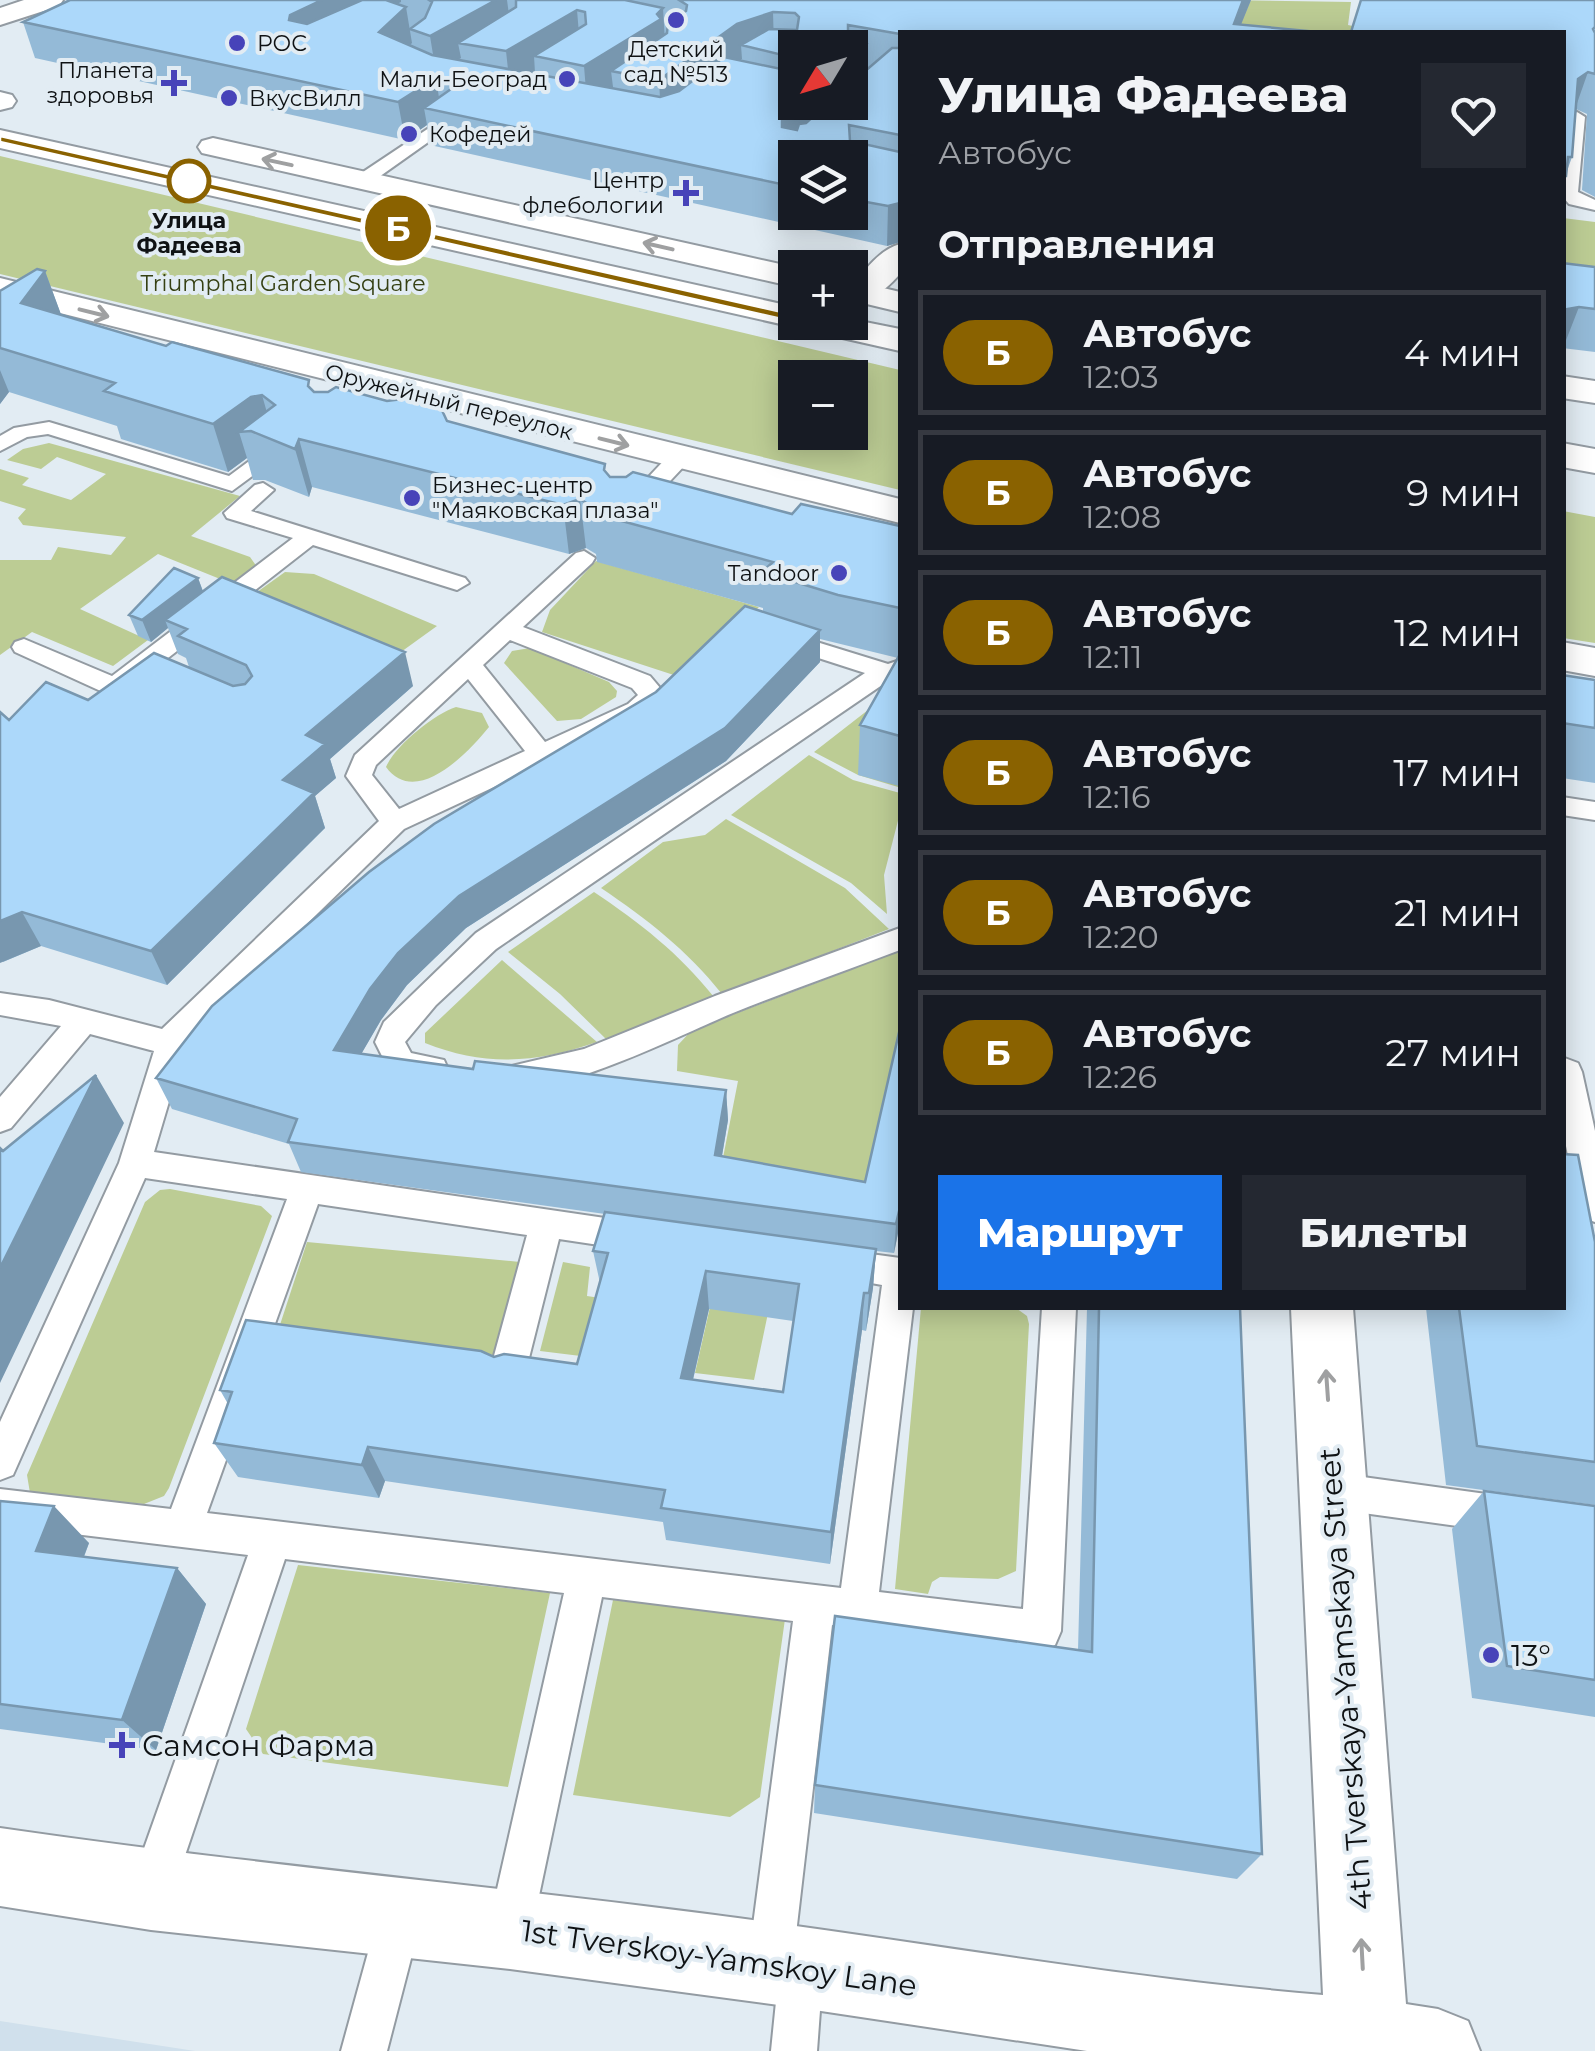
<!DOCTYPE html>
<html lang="ru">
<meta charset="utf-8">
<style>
:root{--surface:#171b24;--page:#242831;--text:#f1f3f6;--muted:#9ea1a6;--line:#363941;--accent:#1a73e8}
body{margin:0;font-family:Montserrat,sans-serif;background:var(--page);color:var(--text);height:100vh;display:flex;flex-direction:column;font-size:38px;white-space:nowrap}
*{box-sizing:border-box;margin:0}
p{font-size:32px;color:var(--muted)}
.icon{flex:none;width:55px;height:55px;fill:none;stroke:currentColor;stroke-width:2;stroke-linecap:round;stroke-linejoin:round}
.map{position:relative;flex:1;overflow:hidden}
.details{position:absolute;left:898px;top:30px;width:668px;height:1280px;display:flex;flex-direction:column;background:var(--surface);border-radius:0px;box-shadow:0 5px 25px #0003}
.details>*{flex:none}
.badge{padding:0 20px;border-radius:32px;font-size:35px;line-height:65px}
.needle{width:65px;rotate:232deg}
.buttons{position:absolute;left:778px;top:30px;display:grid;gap:20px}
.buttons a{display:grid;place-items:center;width:90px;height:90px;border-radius:0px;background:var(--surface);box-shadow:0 5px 25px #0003;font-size:50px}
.map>.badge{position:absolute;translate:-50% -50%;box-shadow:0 0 0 5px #fff}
h2{padding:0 40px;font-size:38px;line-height:90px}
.round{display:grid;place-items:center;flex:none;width:105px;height:105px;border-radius:0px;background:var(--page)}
.summary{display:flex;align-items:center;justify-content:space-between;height:170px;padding:0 40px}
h1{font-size:48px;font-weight:800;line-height:75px}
.primary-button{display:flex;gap:20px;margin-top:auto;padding:20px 40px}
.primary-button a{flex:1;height:115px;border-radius:0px;background:var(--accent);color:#fff;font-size:40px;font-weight:800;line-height:115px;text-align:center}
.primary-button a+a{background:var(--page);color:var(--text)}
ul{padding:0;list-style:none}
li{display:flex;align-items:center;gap:30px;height:125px;margin:0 20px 15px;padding:0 20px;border:5px solid var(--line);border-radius:0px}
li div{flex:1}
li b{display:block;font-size:38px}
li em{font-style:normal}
li .badge{min-width:110px;font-weight:700;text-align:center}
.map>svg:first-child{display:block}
.built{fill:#d0e0ec}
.green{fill:#bccc94;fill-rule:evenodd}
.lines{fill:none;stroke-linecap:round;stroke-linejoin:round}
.service-casing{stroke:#939ba2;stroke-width:4}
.minor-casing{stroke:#939ba2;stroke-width:4}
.tertiary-casing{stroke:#939ba2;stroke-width:4}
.secondary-casing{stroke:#939ba2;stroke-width:4}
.primary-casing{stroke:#939ba2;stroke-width:4}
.service{fill:#fff;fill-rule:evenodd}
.minor{fill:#fff;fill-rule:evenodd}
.tertiary{fill:#fff;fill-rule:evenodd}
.secondary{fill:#fff;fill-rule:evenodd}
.primary{fill:#fff;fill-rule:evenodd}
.wall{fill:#94bad7;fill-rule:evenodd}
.shaded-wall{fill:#7897af}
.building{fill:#acd8fa;stroke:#7897af;stroke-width:2.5;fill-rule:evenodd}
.oneway{stroke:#9fa0a1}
.line{fill:#8a6200;stroke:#fff;stroke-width:2.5}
.poi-dot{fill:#4743b9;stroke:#e2ecf3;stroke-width:4}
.stop-dot{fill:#fff;stroke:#8a6200;stroke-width:5}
.labels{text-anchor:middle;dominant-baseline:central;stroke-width:8;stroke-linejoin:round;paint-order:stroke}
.far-poi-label{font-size:22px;fill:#0f1214;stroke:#e2ecf3;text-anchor:start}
.far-stop-label{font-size:22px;font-weight:bold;fill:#0f1214;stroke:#e2ecf3}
.far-park-label{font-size:22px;fill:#354013;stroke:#e2ecf3}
.far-street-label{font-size:22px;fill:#0f1214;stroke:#e2ecf3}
.near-poi-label{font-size:30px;fill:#0f1214;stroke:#e2ecf3;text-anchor:start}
.near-street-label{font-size:30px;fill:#0f1214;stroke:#e2ecf3}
</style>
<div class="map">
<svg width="1595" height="2051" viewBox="0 0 1595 2051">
<rect width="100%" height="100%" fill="#e2ecf3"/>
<!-- built -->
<path class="built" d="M0 2021 195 2051H0Z"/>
<!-- green -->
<path class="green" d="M1225 0 1351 2 1348 25 1357 27 1355 32H1237Z
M0 156 900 370V490L0 274ZM795 378H850V432H795Z
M1563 218 1595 222V277L1563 272Z
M49 443 240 496 191 536 250 557 257 567 235 585 158 554 80 609 148 640 113 666 32 632 0 655V560H51L58 547 111 555 126 537 23 525 18 518 26 509 0 501V469L29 478 22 485 71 500 106 474 57 457 41 469 7 460 23 449Z
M1563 511 1595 517V643L1563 638Z
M596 561 759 607 686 679 542 632 550 610Z
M285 572 314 574 437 626 394 657 250 597Z
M530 648 609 682 617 691 616 697 581 719 557 721 504 663 512 651Z
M895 689 898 787 858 775 814 752Z
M456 707 482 713 489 727C468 753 416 808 386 767 395 746 434 714 456 707Z
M809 755 853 780 900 793V813L884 875 887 914 851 883 731 815Z
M726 819 845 888 889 929 722 994C687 950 647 919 601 888L663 842 705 835Z
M594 892C640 923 679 953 714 997L606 1039 560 994 508 952Z
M900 951V1048L863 1212 712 1214 738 1081 677 1071 678 1045 692 1030Z
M502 960 597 1042C537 1063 485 1067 425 1043V1033Z
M170 1189 261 1206 272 1216 169 1488 164 1496 144 1504 30 1493 27 1475 145 1202 160 1190Z
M307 1242 520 1262 493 1355 277 1334Z
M563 1262 590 1267 587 1296 613 1300 597 1358 540 1351Z
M715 1285 772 1294 754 1380 695 1373Z
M921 1308H1016L1027 1316 1029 1324 1016 1571 998 1579 940 1577 932 1582 928 1594 895 1589Z
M298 1565 550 1593 508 1787 263 1754 246 1729Z
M613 1600 785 1619 760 1797 730 1817 573 1795Z"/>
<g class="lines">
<defs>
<path id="service" d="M1577 112 1585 117 1578 192 1595 200V210L1569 204 1562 196 1569 117Z
M444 118 458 121 369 184H357V176Z
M49 422 229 476 267 448 274 446 285 452 232 491 48 434 27 437 0 451V436L14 428Z
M679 452 690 458 687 463 641 512H625L622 507 625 502 671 453Z
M263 483 274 490 251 511 465 578 469 583 457 590 313 545 123 693H105L15 652 12 647 15 642 24 639 112 676 293 538 227 518 224 513 255 485Z
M584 551 595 558 592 563 523 627 650 676 661 689 660 703 646 716 404 829 187 1041 154 1152 639 1223 651 1227 656 1237 651 1247 639 1251 559 1239 525 1374 519 1385 507 1390 495 1385 489 1374 527 1235 318 1204 207 1513 841 1588 882 1285 822 1274 817 1264 822 1254 834 1249 900 1258V1308H913L879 1592 1023 1609 1042 1308H1076L1061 1631 1055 1645 1041 1651 832 1625 794 1951 801 1948 817 1954 823 1970 817 2051H771L778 1982 770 1985 754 1979 748 1963 793 1621 602 1597 532 1929 526 1945 510 1951 494 1945 488 1929 564 1593 285 1559 174 1888 167 1903 152 1910 137 1903 130 1888 248 1555 0 1525V1489L171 1509 287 1199 145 1178 13 1475 0 1480V1422L119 1163 154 1051 90 1034 11 1128 0 1132V1097L61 1026 0 1015V993L49 1000 162 1029 379 821 346 776 355 755 576 553ZM510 640 632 688 638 695 628 704 545 742 483 665ZM468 679 525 751 399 809 372 775 376 765Z
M781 631 888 664 900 660V677L882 685 496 949 436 1005 405 1042 411 1053 444 1060 448 1069 444 1078 433 1081 390 1072 375 1042 384 1022 476 933 865 673 772 643 769 638 772 633Z
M1562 797 1595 802V820L1562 815Z
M900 928V950C844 971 788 991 733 1013 684 1033 554 1100 507 1085L503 1076 507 1067 584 1049 715 996Z
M1562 1057 1578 1063 1582 1072 1595 1131V1222L1583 1218 1579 1208 1562 1127Z
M1334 1473 1508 1497 1521 1502 1527 1515 1521 1528 1508 1533 1334 1509 1321 1504 1315 1491 1321 1478Z
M399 1898 414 1905 421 1920 387 2051H341L377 1920 384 1905Z"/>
<path id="minor" d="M900 244V274C887 288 880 297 859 292L854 285C865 269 881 249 900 244Z
M1291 1308H1353L1406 2004 1438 2009 1468 2021 1480 2051H1087L801 2008 510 1969 151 1930 0 1906V1828C237 1863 477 1884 715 1915 918 1941 1119 1978 1323 1995Z"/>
<path id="tertiary" d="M24 0H63L59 6 0 25V8Z"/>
<path id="secondary" d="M0 92 12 95 16 101 12 107 0 110Z"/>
<path id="primary" d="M0 130 795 307V322H850V319L900 329V351L0 148Z
M213 138 798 268 795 287 202 153 198 147 202 141Z
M0 278 900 499V523L0 298Z
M850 280 900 292V312L850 300Z
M1562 376 1595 381V403L1562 398Z
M1562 443 1595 449V473L1562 467Z
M1562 642 1595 648V676L1562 670Z"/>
</defs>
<!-- service casing -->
<use href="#service" class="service-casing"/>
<!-- minor casing -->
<use href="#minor" class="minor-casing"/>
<!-- tertiary casing -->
<use href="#tertiary" class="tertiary-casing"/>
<!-- secondary casing -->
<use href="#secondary" class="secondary-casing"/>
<!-- primary casing -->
<use href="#primary" class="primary-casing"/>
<!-- service -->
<use href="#service" class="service"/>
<!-- minor -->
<use href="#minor" class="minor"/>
<!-- tertiary -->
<use href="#tertiary" class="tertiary"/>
<!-- secondary -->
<use href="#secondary" class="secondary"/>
<!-- primary -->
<use href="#primary" class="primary"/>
</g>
<!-- wall -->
<path class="wall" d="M70 0H1251L1241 24 900 32V242L887 246 430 145 427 125 405 140 35 58 23 22ZM795 158H850V212H795Z
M1595 0V197L1582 190 1587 114 1576 109 1572 157 1562 185V32Z
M1562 263 1595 267V352L1562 348Z
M45 271 61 315 311 389 314 392 447 421 606 472 610 477 792 514 900 526 899 786 858 775 860 725 898 658 820 639V662L726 761 466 928 407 985 381 1020 361 1054 473 1069 726 1090 728 1120 722 1156 900 1223 894 1253 876 1251 873 1288 866 1331 862 1330 830 1564 666 1540 663 1522 385 1481 379 1498 238 1477 214 1443 228 1404 220 1390 494 1357 577 1364 600 1283 593 1251 605 1214 301 1172 289 1144 172 1109 156 1078 763 612V608L597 562 596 554 586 548 569 554 312 487 309 497 265 480H253L247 458 228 472 121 439 117 426 9 392 0 404V291ZM709 1309 793 1321 783 1392 693 1380Z
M198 578 203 591 413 686 330 759 336 778 315 796 325 828 167 985 41 946 3 962 9 720 88 700 189 667 186 658 178 654 168 628 151 642 138 636 129 615Z
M1562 675 1595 680V783L1562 778Z
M1595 1242V1505L1446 1485 1426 1308H1562Z
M1087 1308H1240L1262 1854 1237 1879 814 1813 815 1785 1078 1650Z
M1484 1491 1595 1506V1717L1472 1698 1452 1529Z
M0 1501 89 1543 84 1557 177 1568 206 1604 156 1750 0 1729Z"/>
<!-- shaded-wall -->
<path class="shaded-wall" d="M322 0H401V2L298 51 289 20 290 15Z
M496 0H507L511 30 458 43 461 58 436 73 430 36Z
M1243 0H1251L1238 32 1234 24Z
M406 7 412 43 386 69 379 32Z
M663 8 665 43 611 71 613 87 587 103 584 66 657 14Z
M577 10 580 46 534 56 535 73 510 88 506 51Z
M773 12 774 48 741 45 742 59 661 117 659 80 737 24Z
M866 44 865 80 850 93V57Z
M1588 72 1575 109 1578 79Z
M436 78 441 111 424 108 427 125 405 140 398 102Z
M796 102H839L783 152 782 114Z
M900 203V242L887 246 888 206Z
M45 271 62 317 21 303Z
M1579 307 1563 348H1562V310Z
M0 370 9 392 0 404Z
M262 395 275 441 251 431 239 432 247 458 228 472 213 424 251 397Z
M299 439 312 487 309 497 295 449Z
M580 499 586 548 569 554 563 505Z
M198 578 206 600 165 620 168 628 151 642 142 620Z
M820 630V662L726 761 466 928 407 985 381 1020 345 1082 334 1050 370 989 398 953 459 896Z
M405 652 413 686 330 759 336 778 315 796 325 828 167 985 151 951 283 780 306 735Z
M22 912 41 946 0 963V921Z
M96 1075 124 1123 0 1383V1268Z
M726 1090 728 1120 717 1185 715 1155Z
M900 1207V1223L894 1253 896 1224Z
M876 1249 873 1288 866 1331 869 1293Z
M706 1271 709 1309 685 1414 681 1378Z
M864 1293 862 1330 830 1564 831 1532Z
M368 1447 385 1481 379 1498 362 1465Z
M54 1506 89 1543 72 1587 36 1551Z
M177 1568 206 1604 156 1750 122 1720Z"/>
<!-- building -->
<path class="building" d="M70 0H322L290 15 289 20 307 24 362 0H386L406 7 379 32 432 55 660 97 679 91 724 57 781 69 794 61 791 57 741 45 769 29 797 30 799 17 795 13 773 12 737 24 659 80 611 71 667 33 668 22 686 11 687 5 679 0H1243L1234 24 1318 32 900 34 848 25V40L866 44 850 57V48H795L796 102 782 114V127L797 130 799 124 806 123 829 102H850V84L892 48H900V135L849 125 850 141 900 152V203L888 206 850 199V158H795V187L424 108 454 87 453 80 436 78 398 102 23 22Z
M429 0H496L430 36 410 29 425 18 432 2Z
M516 0H625L663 8 657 14 661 19 584 66 534 56 586 24 585 12 577 10 506 51 458 43 516 7Z
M1361 0H1595V27L1593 29 1595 33V74L1588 72 1578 79 1572 157H1568L1566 176H1562V32H1351Z
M1562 263 1595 267V309L1579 307 1562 310Z
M37 269 45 271 21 303 166 346 172 342 309 380 308 386 314 392H328L336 387 387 401 410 398 440 406 447 421 605 464 604 470 610 477H626L633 472 792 514 801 504 900 526V608L838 595 762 572 773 562 592 513 591 506 580 499 563 505 299 439 295 449 251 431 239 432 275 405 262 395 251 397 213 424 104 391 115 383 0 348V291Z
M174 568 198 578 142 620 129 615Z
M222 577 405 652 306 735 325 744 283 780 314 793 151 951 22 912 0 921V712L9 720 46 682 88 700 154 653 233 686 245 684 252 676 246 665 178 636 187 629 165 620Z
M745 606 820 630 725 728 459 896 398 953 370 989 334 1050 473 1069 475 1061 726 1090 715 1155 865 1182 900 1028V1207L896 1224 288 1142 297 1119 156 1078 212 1006 369 872 434 824 656 692Z
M900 654V736L860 725Z
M1562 675 1595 680V728L1562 723Z
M96 1075 0 1268V1148L3 1151Z
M1562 1154 1578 1155 1595 1242V1462L1477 1446 1459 1308H1562Z
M605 1212 876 1249 869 1293H864L831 1532 661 1508 665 1490 368 1447 362 1465 214 1443 232 1392 220 1390 246 1320 481 1351 494 1357 504 1354 577 1364 608 1253 593 1251ZM706 1271 799 1284 783 1392 681 1378Z
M1099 1308H1240L1262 1854 815 1785 835 1616 1092 1652Z
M1484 1491 1595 1506V1680L1507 1666Z
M0 1501 54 1506 36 1551 177 1568 122 1720 0 1704Z"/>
<!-- one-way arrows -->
<defs><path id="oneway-shaft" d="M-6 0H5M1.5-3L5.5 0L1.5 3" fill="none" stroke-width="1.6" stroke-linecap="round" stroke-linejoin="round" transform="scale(2.5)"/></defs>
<g class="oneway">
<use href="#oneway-shaft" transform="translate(277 162) rotate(-168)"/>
<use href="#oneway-shaft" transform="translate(658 246) rotate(-167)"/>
<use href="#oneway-shaft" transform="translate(94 313) rotate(14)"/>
<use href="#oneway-shaft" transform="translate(614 442) rotate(14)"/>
<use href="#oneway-shaft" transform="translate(1327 1385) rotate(-94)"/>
<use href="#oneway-shaft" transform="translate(1362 1954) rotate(-93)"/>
</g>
<!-- line -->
<path class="line" d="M0 136 795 315 801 318 795 322 0 142Z"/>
<!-- markers -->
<g class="poi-dot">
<circle cx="676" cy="20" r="10"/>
<circle cx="237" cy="43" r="10"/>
<circle cx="567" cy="79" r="10"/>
<path d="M169 68h10v10h10v10h-10v10h-10v-10h-10v-10h10z"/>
<circle cx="229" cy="98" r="10"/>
<circle cx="409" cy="134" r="10"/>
<path d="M681 178h10v10h10v10h-10v10h-10v-10h-10v-10h10z"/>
<circle cx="412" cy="498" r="10"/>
<circle cx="839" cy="573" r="10"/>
<circle cx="1491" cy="1655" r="10"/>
<path d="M117 1730h10v10h10v10h-10v10h-10v-10h-10v-10h10z"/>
</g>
<circle class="stop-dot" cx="189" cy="181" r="20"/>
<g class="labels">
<!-- far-poi labels -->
<g class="far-poi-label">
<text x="257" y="43">РОС</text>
<text x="676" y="49" text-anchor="middle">Детский<tspan x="676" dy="25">сад №513</tspan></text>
<text x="154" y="70" text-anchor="end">Планета<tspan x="154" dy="25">здоровья</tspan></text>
<text x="547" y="79" text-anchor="end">Мали-Београд</text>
<text x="249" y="98">ВкусВилл</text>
<text x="429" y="134">Кофедей</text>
<text x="664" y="180" text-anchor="end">Центр<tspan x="664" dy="25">флебологии</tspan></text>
<text x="432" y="485">Бизнес-центр<tspan x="432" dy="25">"Маяковская плаза"</tspan></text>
<text x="819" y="573" text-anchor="end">Tandoor</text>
</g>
<!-- far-stop labels -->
<g class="far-stop-label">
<text x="189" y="220">Улица<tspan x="189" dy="25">Фадеева</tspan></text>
</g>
<!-- far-park labels -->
<g class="far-park-label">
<text x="283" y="283">Triumphal Garden Square</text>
</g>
<!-- far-street labels -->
<g class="far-street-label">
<text transform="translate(449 402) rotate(14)">Оружейный переулок</text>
</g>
<!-- near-poi labels -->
<g class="near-poi-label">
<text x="1511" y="1655">13°</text>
<text x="142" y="1745">Самсон Фарма</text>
</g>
<!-- near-street labels -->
<g class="near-street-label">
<text transform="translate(1345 1679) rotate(-94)">4th Tverskaya-Yamskaya Street</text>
<text transform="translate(719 1958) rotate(8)">1st Tverskoy-Yamskoy Lane</text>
</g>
</g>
</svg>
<div class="buttons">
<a><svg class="needle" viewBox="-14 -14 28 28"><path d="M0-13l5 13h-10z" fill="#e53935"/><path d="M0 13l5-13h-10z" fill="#9ea1a6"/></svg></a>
<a><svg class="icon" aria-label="layers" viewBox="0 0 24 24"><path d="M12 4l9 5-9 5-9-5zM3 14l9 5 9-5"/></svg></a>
<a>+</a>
<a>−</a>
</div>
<b class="badge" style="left:398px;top:228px;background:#8a6200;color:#fff">Б</b>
<section class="details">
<div class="summary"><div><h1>Улица Фадеева</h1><p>Автобус</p></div><a class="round"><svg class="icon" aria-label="heart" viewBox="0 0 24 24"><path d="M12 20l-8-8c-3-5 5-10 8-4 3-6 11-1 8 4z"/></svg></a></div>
<h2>Отправления</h2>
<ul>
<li><span class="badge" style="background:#8a6200;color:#fff">Б</span><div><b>Автобус</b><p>12:03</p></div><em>4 мин</em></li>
<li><span class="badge" style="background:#8a6200;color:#fff">Б</span><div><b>Автобус</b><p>12:08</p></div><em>9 мин</em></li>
<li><span class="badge" style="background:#8a6200;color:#fff">Б</span><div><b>Автобус</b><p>12:11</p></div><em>12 мин</em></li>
<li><span class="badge" style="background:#8a6200;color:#fff">Б</span><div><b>Автобус</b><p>12:16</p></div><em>17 мин</em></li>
<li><span class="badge" style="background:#8a6200;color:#fff">Б</span><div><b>Автобус</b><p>12:20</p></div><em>21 мин</em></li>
<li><span class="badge" style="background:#8a6200;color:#fff">Б</span><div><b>Автобус</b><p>12:26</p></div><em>27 мин</em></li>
</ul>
<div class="primary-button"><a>Маршрут</a><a>Билеты</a></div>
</section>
</div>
